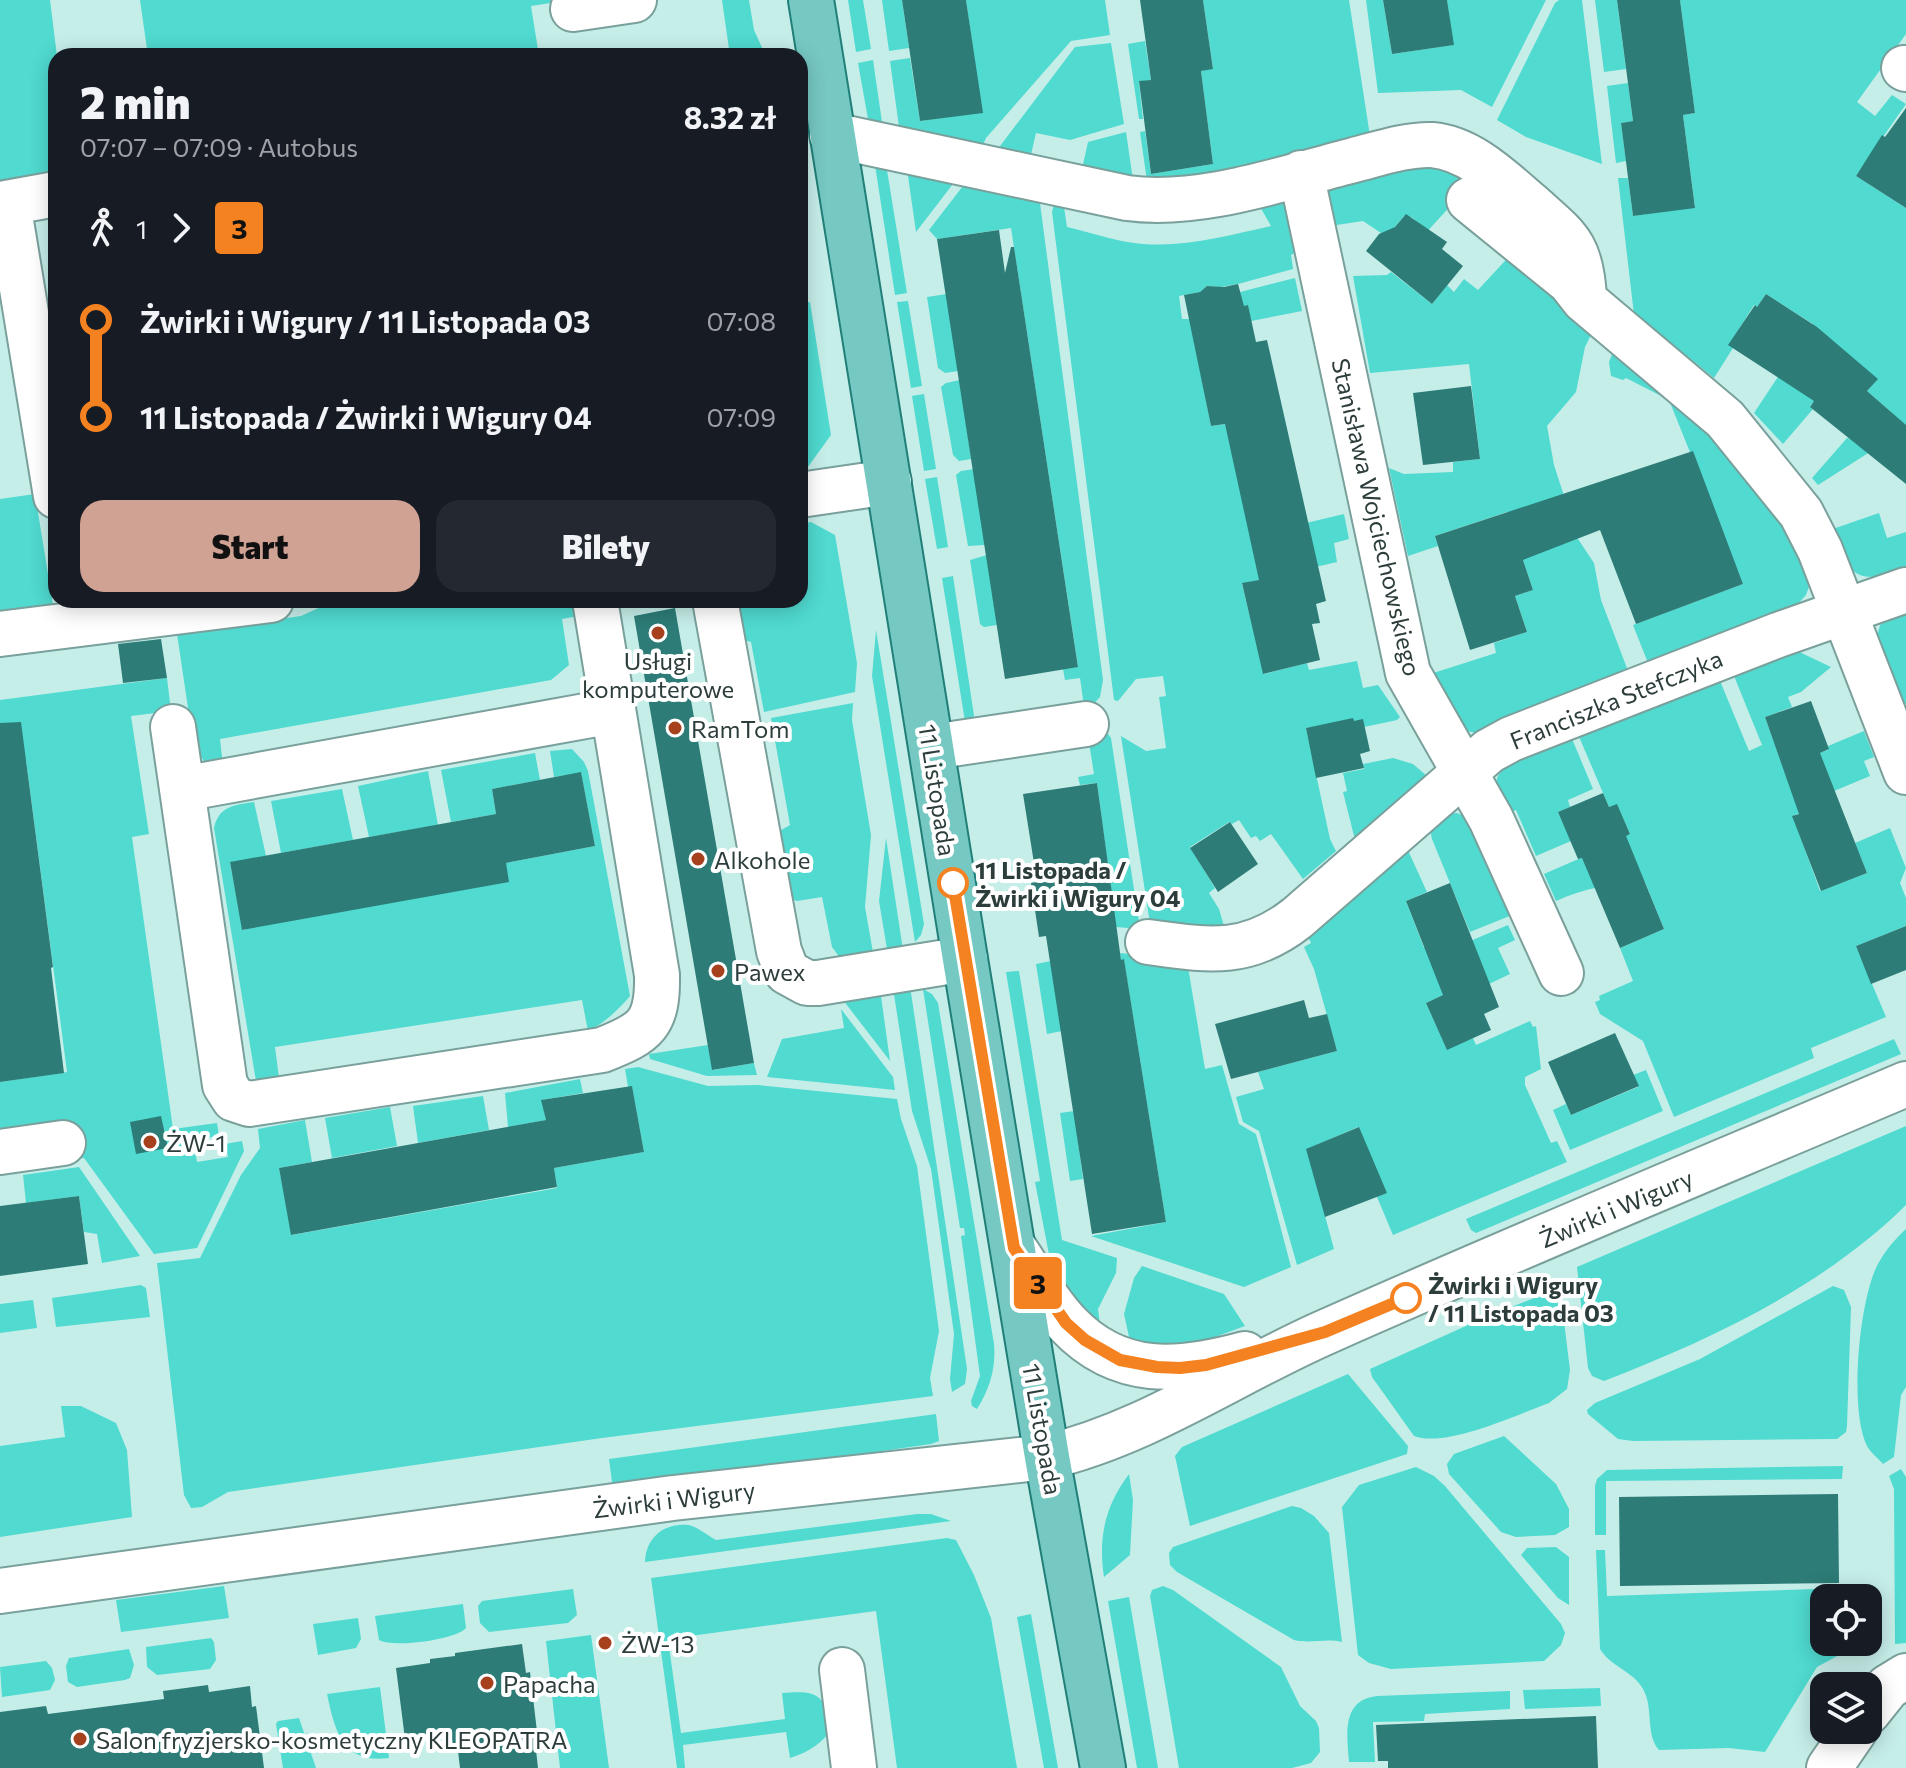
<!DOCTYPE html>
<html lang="pl">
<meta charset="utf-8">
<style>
:root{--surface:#171b24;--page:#242831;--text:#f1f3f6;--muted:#9ea1a6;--accent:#d0a294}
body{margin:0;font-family:Commissioner,sans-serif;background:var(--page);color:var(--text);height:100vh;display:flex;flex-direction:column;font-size:30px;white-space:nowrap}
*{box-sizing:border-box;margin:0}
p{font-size:26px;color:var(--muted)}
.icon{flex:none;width:44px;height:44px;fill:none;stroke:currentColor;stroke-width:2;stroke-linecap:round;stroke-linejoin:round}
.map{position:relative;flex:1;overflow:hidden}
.side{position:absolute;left:48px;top:48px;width:760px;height:560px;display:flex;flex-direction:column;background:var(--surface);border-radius:24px;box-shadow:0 4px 20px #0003}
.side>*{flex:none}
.badge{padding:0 16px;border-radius:6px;font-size:28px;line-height:52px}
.fabs{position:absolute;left:1810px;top:1584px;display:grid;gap:16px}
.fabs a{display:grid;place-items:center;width:72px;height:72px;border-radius:16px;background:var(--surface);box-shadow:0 4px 20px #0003;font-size:40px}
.map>.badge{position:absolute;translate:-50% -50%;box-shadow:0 0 0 4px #fff}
.legs{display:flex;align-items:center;gap:12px;height:88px;padding:0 32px;font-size:26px}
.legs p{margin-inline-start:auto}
.headline{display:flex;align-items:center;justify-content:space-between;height:136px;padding:0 32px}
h1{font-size:44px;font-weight:800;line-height:60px}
.button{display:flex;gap:16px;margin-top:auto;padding:16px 32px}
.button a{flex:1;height:92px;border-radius:24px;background:var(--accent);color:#111;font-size:32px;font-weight:800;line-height:92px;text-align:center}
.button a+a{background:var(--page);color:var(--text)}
ul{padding:0 32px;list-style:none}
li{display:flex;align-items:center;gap:28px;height:96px;font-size:30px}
li i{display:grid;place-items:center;width:12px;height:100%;margin:0 10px;background:currentColor}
li i::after{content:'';width:20px;height:20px;margin:-10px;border:6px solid;border-radius:50%;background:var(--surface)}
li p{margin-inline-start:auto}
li:first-child i{background:linear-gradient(#0000 50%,currentColor 0)}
li:last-child i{background:linear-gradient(currentColor 50%,#0000 0)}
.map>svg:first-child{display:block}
.green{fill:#50dad0}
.building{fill:#2d7c77}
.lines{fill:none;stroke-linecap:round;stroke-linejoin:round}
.minor-casing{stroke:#7aa09c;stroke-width:48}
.major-casing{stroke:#217f79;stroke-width:48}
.minor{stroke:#fff;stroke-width:44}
.major{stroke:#76c8c3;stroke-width:44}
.line-1-casing{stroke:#fff;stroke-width:18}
.line-1{stroke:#f58220;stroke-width:12}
.poi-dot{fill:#a7401d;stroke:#fff;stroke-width:3}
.stop-1-dot{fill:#fff;stroke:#f58220;stroke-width:4}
.labels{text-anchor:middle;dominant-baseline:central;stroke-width:8;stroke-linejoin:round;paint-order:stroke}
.street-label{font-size:24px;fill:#2d3d3b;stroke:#fff}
.poi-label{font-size:24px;fill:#2d3d3b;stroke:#fff;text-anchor:start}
.stop-label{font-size:24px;font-weight:bold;fill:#2d3d3b;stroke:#fff;text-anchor:start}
</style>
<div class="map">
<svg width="1906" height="1768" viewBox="0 0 1906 1768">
<rect width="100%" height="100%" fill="#c6eee9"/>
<!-- green -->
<path class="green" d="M0 0H50L57 56 56 173 0 181Z
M140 0H570L531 6 539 56H148Z
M722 0H749L754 30 766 56H689L729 49Z
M848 0H863L871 49 856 52Z
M882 0H902L909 48 889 51Z
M966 0H1105L1110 35 1071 41 986 138 982 147 899 127 890 61 910 58 920 121 982 112Z
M1203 0H1349L1370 136 1211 176 1147 181 1140 132 1145 131 1151 174 1213 164 1201 71 1213 68Z
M1366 0H1383L1392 54 1453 45 1447 0H1546L1492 107 1461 90 1378 93Z
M1559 0H1582L1602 164 1526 137 1497 120 1555 3Z
M1595 0H1617L1626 69 1604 72Z
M1680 0H1906V34L1857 102 1875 116 1892 95 1906 104 1856 176 1906 208V429L1818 485 1812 478 1847 438 1850 439 1858 429 1891 412 1867 391 1877 379 1854 359 1841 370 1810 406 1813 409 1783 444 1754 413 1813 324 1766 294 1757 307 1754 305 1729 345 1733 348 1714 378 1687 356 1682 363 1635 323 1618 178H1628L1633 216 1695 207 1683 115 1695 113Z
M1145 41 1151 80 1139 82 1143 119H1139L1128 44Z
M1111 43 1124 124 1070 140 1036 133 1030 159 997 150 1075 47Z
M873 60 883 129 868 119 858 63Z
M1628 83 1633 121 1621 123 1626 161 1616 163 1607 86Z
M1126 132 1133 180 1082 169 1088 142Z
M1388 161 1469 169 1455 201 1424 235C1419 226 1416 215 1404 216L1390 233H1381L1363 221 1330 226 1329 189Z
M886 164 907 293 895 295 875 165Z
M907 169 956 180 916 232Z
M966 182 1038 188 1103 680 1100 697 1085 713 1080 678 1065 680 1063 669 1078 666 1011 228 937 239 929 230Z
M1062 194 1067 227C1089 232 1112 240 1134 243 1181 249 1226 236 1271 226L1259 205 1281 202 1287 207 1302 249 1291 255 1293 269 1238 284 1221 287 1207 286 1200 292 1179 296 1182 319H1190L1211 426 1226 424 1311 537 1306 523 1344 514 1349 539 1334 543 1337 562 1242 584 1264 674 1307 663 1309 670 1357 661 1363 688 1378 685 1400 717 1397 720 1364 727 1354 721 1306 728 1330 839 1336 851 1303 879 1271 834 1260 841 1256 836 1251 838 1239 820 1232 824 1229 822 1190 847 1215 888 1209 893 1219 909 1224 926 1151 930 1121 736 1146 751 1166 748 1159 697 1166 696 1163 676 1136 679 1118 701 1114 700 1052 212 1054 204Z
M1515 250 1592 333 1585 347 1576 392 1547 426 1554 465 1578 539 1594 563 1601 600 1630 676 1477 733 1460 730 1427 675 1496 653 1494 643 1527 632 1515 596 1533 590 1507 512 1435 536 1438 546 1408 556 1389 468 1404 474 1453 472V462L1480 459 1469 364 1370 373 1353 276 1387 275 1391 272 1432 304 1447 285 1454 292 1464 279 1478 290Z
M1295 278 1302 311 1251 321 1248 306H1242L1240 292Z
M947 294 958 371 945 373 938 368 927 297Z
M908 301 922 386 911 388 897 302Z
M810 302 831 435 805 471V475L800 476V303Z
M1613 352 1705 419 1783 509 1811 581 1806 595 1795 607 1650 668 1633 625 1743 584 1669 400 1626 378 1623 380 1611 376 1609 362Z
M960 380 971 459 959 461 953 455 941 387 946 383Z
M924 394 936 469 924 471 912 396Z
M974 469 985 545 968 546 956 475 961 471Z
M937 477 948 547 937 549 925 479Z
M35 494 53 605 0 611V499Z
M1879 513 1887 538 1906 532V571C1853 584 1853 577 1827 531Z
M811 522 835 535 857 663 855 692 764 712 751 642 733 637 727 600H800V524Z
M987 555 997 625 984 627 980 624 970 560Z
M953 576 976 729 966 728 942 578Z
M336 600H575L578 616 562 619 569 665 551 680 220 739 223 766 204 761 194 748 177 634 301 616Z
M1906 606V704L1898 708C1890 687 1866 639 1884 620 1889 614 1899 610 1906 606Z
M876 630 924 924 921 935 915 942 872 676Z
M1791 648 1831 667 1801 692 1788 697 1792 707 1765 717 1788 781 1802 759 1828 750V746L1864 731 1874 757 1864 761 1870 776 1815 799 1817 806 1793 816 1820 891 1867 873 1855 843 1890 828 1906 868 1900 883 1906 898V926L1856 946 1886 1017 1811 1048 1814 1058 1674 1117 1643 1041 1600 1014 1595 1002 1600 1000 1599 996 1633 981 1620 948 1664 929 1645 882C1614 883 1584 888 1556 901L1544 874 1622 840V837L1630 834 1617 805 1609 807 1577 732 1718 676 1749 751 1762 745 1732 671Z
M167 678 171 711 131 716 149 834 132 837 173 1129 217 1123 219 1136 193 1140 197 1162 228 1157 225 1144 242 1141 244 1151 197 1248 154 1254 84 1158 69 1159 0 1130V1082L67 1072 26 760 0 763V700Z
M853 703 852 720 871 835 865 907 874 958 841 959 832 947 822 897 797 901 791 899 774 834 790 825 771 718Z
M1108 734 1111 738 1140 929 1116 927 1097 783 1080 785 1078 777 1094 774 1088 736Z
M1570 734 1593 789 1568 800 1570 807 1558 812 1571 841 1536 856 1516 810 1505 815C1502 805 1496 794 1496 785 1495 760 1550 743 1570 734Z
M572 749 584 762 588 771 630 996C617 1011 606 1022 588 1031L582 1000 275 1047 279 1078 256 1081 214 828C219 806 234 805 254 802L266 856 230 863 243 930 506 863 595 846 581 773 554 777 550 751Z
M535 753 540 780 492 789 496 814 451 822 441 770Z
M1393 758 1413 764 1427 776 1361 842 1354 836 1343 792 1347 791 1343 773 1364 769 1363 764Z
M428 771 438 825 369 837 358 786Z
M342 789 353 840 281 853 271 801Z
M1457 813 1471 819 1517 913 1470 932 1432 839 1429 825 1447 814Z
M886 838 903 950 888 955 879 901Z
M1406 846 1427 892 1406 901 1424 948 1451 938 1456 947 1508 925 1515 940 1498 948 1510 974 1489 984 1469 983 1426 1003 1447 1049 1473 1038 1476 1045 1530 1021 1533 1027 1536 1026 1541 1069 1525 1077V1085L1551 1143 1557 1141 1567 1162 1393 1235 1377 1197 1358 1127 1307 1149 1334 1249 1297 1265 1259 1131 1243 1122 1236 1097 1264 1089 1258 1072 1337 1051 1314 969 1304 947 1311 943 1306 932Z
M1120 953 1187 961 1205 1069 1222 1065 1239 1124 1256 1134 1291 1267 1244 1287 1091 1236 1166 1222 1124 960H1121Z
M1051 961 1062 1031 1047 1034 1036 964Z
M1019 971 1062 1240 1117 1258 1116 1273 1098 1309 1101 1333 1052 1270 1035 1182 1040 1181 1006 972Z
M910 986 967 1369 965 1384 952 1392 950 1379 954 1334 931 1169 912 1111 893 988Z
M880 989 890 1061 843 1000Z
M923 989 932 994 938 1003 994 1344C996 1368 990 1388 977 1409L972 1406 971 1401 980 1376 961 1236 965 1235 964 1228H960Z
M841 1009 893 1077 895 1090 767 1077 782 1039 844 1028Z
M1894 1039 1901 1054 1476 1233 1471 1230 1466 1219Z
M708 1045 713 1070 754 1063 757 1075 707 1076 650 1059 649 1054Z
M638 1067 708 1086 758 1085 897 1099 901 1119 917 1166 939 1331 930 1378 933 1396 602 1438 228 1492 202 1507 191 1508 184 1495 157 1263 200 1258 241 1175 260 1148 258 1129 305 1120 312 1162 279 1168 292 1235 557 1188 554 1168 644 1152 632 1087H628L625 1069Z
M1646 1070 1663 1111 1570 1150 1553 1110 1566 1104 1571 1115 1638 1087 1633 1075Z
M580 1079 583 1093 542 1100 546 1120 508 1127 505 1093Z
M483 1096 489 1130 418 1143 413 1106Z
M390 1107 397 1146 332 1158 325 1118Z
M1074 1111 1083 1179 1070 1181 1060 1113Z
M1906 1126V1205C1823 1287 1712 1339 1604 1381L1592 1376 1588 1368 1577 1267Z
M79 1167 140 1256 102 1263 97 1234 84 1232 79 1196 26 1203 23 1175Z
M1906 1229V1387L1901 1395 1894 1457 1883 1464C1879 1459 1870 1452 1867 1446 1849 1410 1859 1305 1876 1268 1883 1253 1894 1240 1906 1229Z
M1142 1266 1224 1294 1245 1326 1188 1347 1131 1346 1124 1314 1134 1278Z
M141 1285 146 1288 150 1317 56 1327 52 1298Z
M1833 1286 1844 1290 1851 1307 1847 1426 1846 1432 1837 1439 1633 1441 1618 1439 1588 1414 1587 1410 1595 1403 1700 1359Z
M1547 1293 1552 1294 1562 1305 1570 1370 1567 1389 1549 1403C1516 1415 1446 1448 1414 1436L1372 1377 1370 1369 1486 1317Z
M33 1300 37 1328 0 1333V1304Z
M1348 1374 1408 1446 1407 1454 1190 1526 1175 1456 1182 1447Z
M61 1406H81L116 1423 127 1450 132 1517 0 1537V1446L65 1437Z
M936 1414 939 1441 931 1444 613 1490 609 1459Z
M1504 1436 1556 1484 1569 1509V1527L1555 1535 1516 1537 1501 1532 1449 1474 1447 1464 1454 1454Z
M1843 1466 1842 1479 1606 1481V1535H1595V1486L1597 1479 1607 1470Z
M1416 1467 1434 1476 1445 1486 1561 1624 1565 1633 1561 1645 1544 1661 1391 1669 1369 1663 1358 1655 1342 1507 1359 1485Z
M1901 1469 1906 1477V1643L1895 1644 1894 1489 1889 1476Z
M1129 1474 1133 1500 1130 1555 1104 1577C1098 1537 1105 1506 1129 1474Z
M1292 1506 1301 1508 1314 1516 1329 1533 1342 1642C1326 1638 1311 1644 1294 1640L1177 1572 1170 1565 1169 1553 1173 1547Z
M917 1514H931L951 1521 645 1562C646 1538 663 1523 688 1525 697 1526 708 1536 716 1540Z
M947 1538 956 1540 974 1575 991 1618 1017 1768H897L876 1611 668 1639 681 1733 785 1719 782 1693C817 1690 824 1694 833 1727 823 1743 809 1752 790 1758L786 1732 683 1745 685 1768H677L651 1578Z
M1556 1547 1569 1557V1605L1558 1598 1521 1555 1527 1548Z
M1596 1550H1605L1607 1596 1843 1588V1598H1824V1642H1843V1653L1817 1667 1765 1752 1729 1748 1659 1750C1645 1734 1654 1708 1643 1689 1633 1671 1610 1666 1600 1649Z
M224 1586 229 1618 121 1632 116 1600Z
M1163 1586 1173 1590 1281 1667 1300 1706 1316 1721 1319 1728 1320 1752 1311 1763 1292 1768H1179L1150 1596 1152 1590Z
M573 1589 577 1615 568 1623 489 1632 480 1623 478 1606 482 1601Z
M1129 1597 1158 1768H1137L1108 1601Z
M463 1604 466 1628C456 1640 393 1648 379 1640L375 1616Z
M1031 1614 1058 1768H1044L1017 1617Z
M358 1618 361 1639 356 1648 318 1655 313 1624Z
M591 1635 609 1768H560L546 1641Z
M211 1638 214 1642 216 1660 210 1669 157 1675 147 1667 146 1647Z
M129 1649 134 1665 130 1678 125 1680 77 1687 68 1682 66 1666 69 1658Z
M46 1661 52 1668 55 1680 50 1690 2 1697 0 1667Z
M380 1687 389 1758C343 1764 335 1732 327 1694Z
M1600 1688 1601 1706 1525 1709 1523 1690Z
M1510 1691V1709L1425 1714 1424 1721 1373 1722 1375 1762H1349C1347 1735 1341 1700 1377 1696Z
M299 1718 316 1768H283L276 1724 278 1721Z"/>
<!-- building -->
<path class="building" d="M902 0H966L983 113 920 121Z
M1140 0H1203L1213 69 1201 71 1213 164 1151 174 1139 81 1151 80Z
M1383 0H1447L1454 45 1392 54Z
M1617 0H1680L1695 113 1683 115 1695 208 1633 216 1621 123 1633 121Z
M1906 108V208L1856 176 1882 135 1885 137Z
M1406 214 1447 242 1442 249 1463 266 1432 304 1366 251 1379 234 1395 227Z
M999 230 1005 273 1011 247H1014L1078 667 1005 679 937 239Z
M1238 284 1244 306 1248 305 1256 342 1267 340 1326 601 1316 604 1320 623 1312 624 1320 660 1263 674 1242 583 1259 580 1225 424 1211 426 1184 295 1200 292 1207 286 1224 287Z
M1766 294 1817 327 1878 379 1867 391 1906 425V484L1810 407 1814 401 1728 345 1755 305 1757 307Z
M1471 386 1480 459 1423 465 1413 393Z
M1693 451 1743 584 1636 624 1600 530 1523 560 1533 590 1515 596 1527 632 1470 650 1435 536Z
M675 608 754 1063 712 1070 634 616Z
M161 639 167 678 123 683 118 644Z
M1811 701 1829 749 1820 753 1867 873 1821 891 1792 816 1799 814 1765 717Z
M1353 718 1354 721 1363 719 1370 751 1360 754 1364 768 1316 778 1306 728Z
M21 722 53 967 51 968 64 1073 0 1082V723Z
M581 772 595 846 506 863 509 882 242 930 230 862 496 814 492 789Z
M1097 783 1121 960 1124 959 1166 1222 1092 1234 1046 936 1039 937 1031 883 1037 882 1023 794Z
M1603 793 1609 807 1617 804 1630 834 1626 836 1664 929 1620 948 1582 858 1578 859 1558 812Z
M1230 822 1258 864 1218 892 1190 848Z
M1450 883 1499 1007 1484 1014 1491 1030 1447 1050 1426 1003 1443 995 1406 901Z
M1906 926V970L1871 984 1856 946Z
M1304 1000 1309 1018 1327 1014 1337 1051 1231 1079 1215 1024Z
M1615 1033 1639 1086 1571 1115 1548 1062Z
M632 1086 644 1152 554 1168 557 1187 291 1235 279 1168 546 1120 541 1100Z
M161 1116 168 1148 136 1154 130 1122Z
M1359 1127 1387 1193 1325 1217 1306 1149Z
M79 1196 88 1264 0 1276V1206Z
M1838 1494 1839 1583 1620 1586 1619 1497Z
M522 1644 526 1673 530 1672 538 1740 535 1741 538 1768H460L458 1751 454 1752 451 1733 405 1739 396 1668 430 1663V1659L455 1656V1653Z
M208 1685 209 1692 250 1686 252 1707 256 1706 264 1768H0V1712L46 1706 48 1714 164 1699 163 1691Z
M1596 1716 1598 1768H1388V1761H1378L1376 1725Z"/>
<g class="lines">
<defs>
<path id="minor" d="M573 9 634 0
M1904 68 1906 69
M832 135 1127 198C1200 208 1283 178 1354 160 1378 154 1407 144 1432 145 1470 148 1503 181 1530 204 1568 238 1582 245 1584 300L1725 419 1801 513 1820 550 1906 772
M1301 173 1408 673 1491 819 1561 973
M1469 200 1570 282 1584 300
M8 203 56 496
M0 204 56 194
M800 495 889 482
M715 600 779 951 787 972 807 983H818L965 959
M0 634 271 600
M173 727 225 1085 234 1099 249 1104 602 1050C646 1033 658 1024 657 975L595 600
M932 747 1086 724
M182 789 613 711
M1148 942C1207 950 1246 958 1297 918L1489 751 1511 739 1778 635 1906 590
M0 1152 63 1143
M1014 1248C1031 1273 1047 1302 1068 1324 1119 1378 1179 1372 1245 1354
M0 1591 673 1498 1047 1457C1148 1433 1234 1372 1328 1331 1519 1246 1713 1166 1906 1084
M842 1670 854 1768
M1868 1712 1888 1687 1906 1676
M1829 1768 1855 1730"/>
<path id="major" d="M811 0 965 959 1047 1457 1103 1768"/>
</defs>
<!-- minor casing -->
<use href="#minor" class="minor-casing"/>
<!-- major casing -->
<use href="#major" class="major-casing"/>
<!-- minor -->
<use href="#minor" class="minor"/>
<!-- major -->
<use href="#major" class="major"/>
</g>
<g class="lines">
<defs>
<path id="line-1" d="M953 883 1014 1248 1066 1323 1085 1340 1120 1360 1157 1367 1180 1368 1206 1365 1325 1332 1406 1298"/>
</defs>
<!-- line-1 casing -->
<use href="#line-1" class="line-1-casing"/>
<!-- line-1 -->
<use href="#line-1" class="line-1"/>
</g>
<!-- markers -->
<g class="poi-dot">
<circle cx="658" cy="633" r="8"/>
<circle cx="675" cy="728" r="8"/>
<circle cx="698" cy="859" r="8"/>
<circle cx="718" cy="971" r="8"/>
<circle cx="150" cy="1142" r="8"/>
<circle cx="605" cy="1643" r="8"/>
<circle cx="487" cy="1683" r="8"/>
<circle cx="80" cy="1739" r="8"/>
</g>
<g class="stop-1-dot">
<circle cx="953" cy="883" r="14"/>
<circle cx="1406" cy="1298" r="14"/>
</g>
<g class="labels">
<!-- street labels -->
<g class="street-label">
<text transform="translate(1377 517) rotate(77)">Stanisława Wojciechowskiego</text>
<text transform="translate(1616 699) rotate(-22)">Franciszka Stefczyka</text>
<text transform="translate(938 790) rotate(81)">11 Listopada</text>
<text transform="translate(1616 1208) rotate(-23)">Żwirki i Wigury</text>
<text transform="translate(1043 1429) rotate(80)">11 Listopada</text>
<text transform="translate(674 1499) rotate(-7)">Żwirki i Wigury</text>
</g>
<!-- poi labels -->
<g class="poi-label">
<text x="658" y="660" text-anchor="middle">Usługi<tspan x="658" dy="28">komputerowe</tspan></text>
<text x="691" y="728">RamTom</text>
<text x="714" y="859">Alkohole</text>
<text x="734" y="971">Pawex</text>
<text x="166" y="1142">ŻW-1</text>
<text x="621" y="1643">ŻW-13</text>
<text x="503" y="1683">Papacha</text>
<text x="96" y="1739">Salon fryzjersko-kosmetyczny KLEOPATRA</text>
</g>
<!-- stop labels -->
<g class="stop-label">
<text x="975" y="869">11 Listopada /<tspan x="975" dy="28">Żwirki i Wigury 04</tspan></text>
<text x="1428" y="1284">Żwirki i Wigury<tspan x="1428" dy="28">/ 11 Listopada 03</tspan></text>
</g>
</g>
</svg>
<div class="fabs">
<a><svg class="icon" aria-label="locate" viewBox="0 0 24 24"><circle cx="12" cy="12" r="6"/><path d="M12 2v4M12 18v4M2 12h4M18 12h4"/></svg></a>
<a><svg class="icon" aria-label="layers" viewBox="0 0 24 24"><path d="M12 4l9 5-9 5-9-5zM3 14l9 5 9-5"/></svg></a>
</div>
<b class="badge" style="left:1038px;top:1283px;background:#f58220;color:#111">3</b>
<section class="side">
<div class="headline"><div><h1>2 min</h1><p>07:07 – 07:09 · Autobus</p></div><b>8.32 zł</b></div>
<div class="legs"><svg class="icon" aria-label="walk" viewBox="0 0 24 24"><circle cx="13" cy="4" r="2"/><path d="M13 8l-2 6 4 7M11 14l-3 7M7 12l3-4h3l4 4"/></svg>1<svg class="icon" aria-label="forward" viewBox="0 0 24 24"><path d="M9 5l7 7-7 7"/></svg><b class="badge" style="background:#f58220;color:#111">3</b></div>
<ul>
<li><i style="color:#f58220"></i><b>Żwirki i Wigury / 11 Listopada 03</b><p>07:08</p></li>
<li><i style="color:#f58220"></i><b>11 Listopada / Żwirki i Wigury 04</b><p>07:09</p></li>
</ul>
<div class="button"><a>Start</a><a>Bilety</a></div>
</section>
</div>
